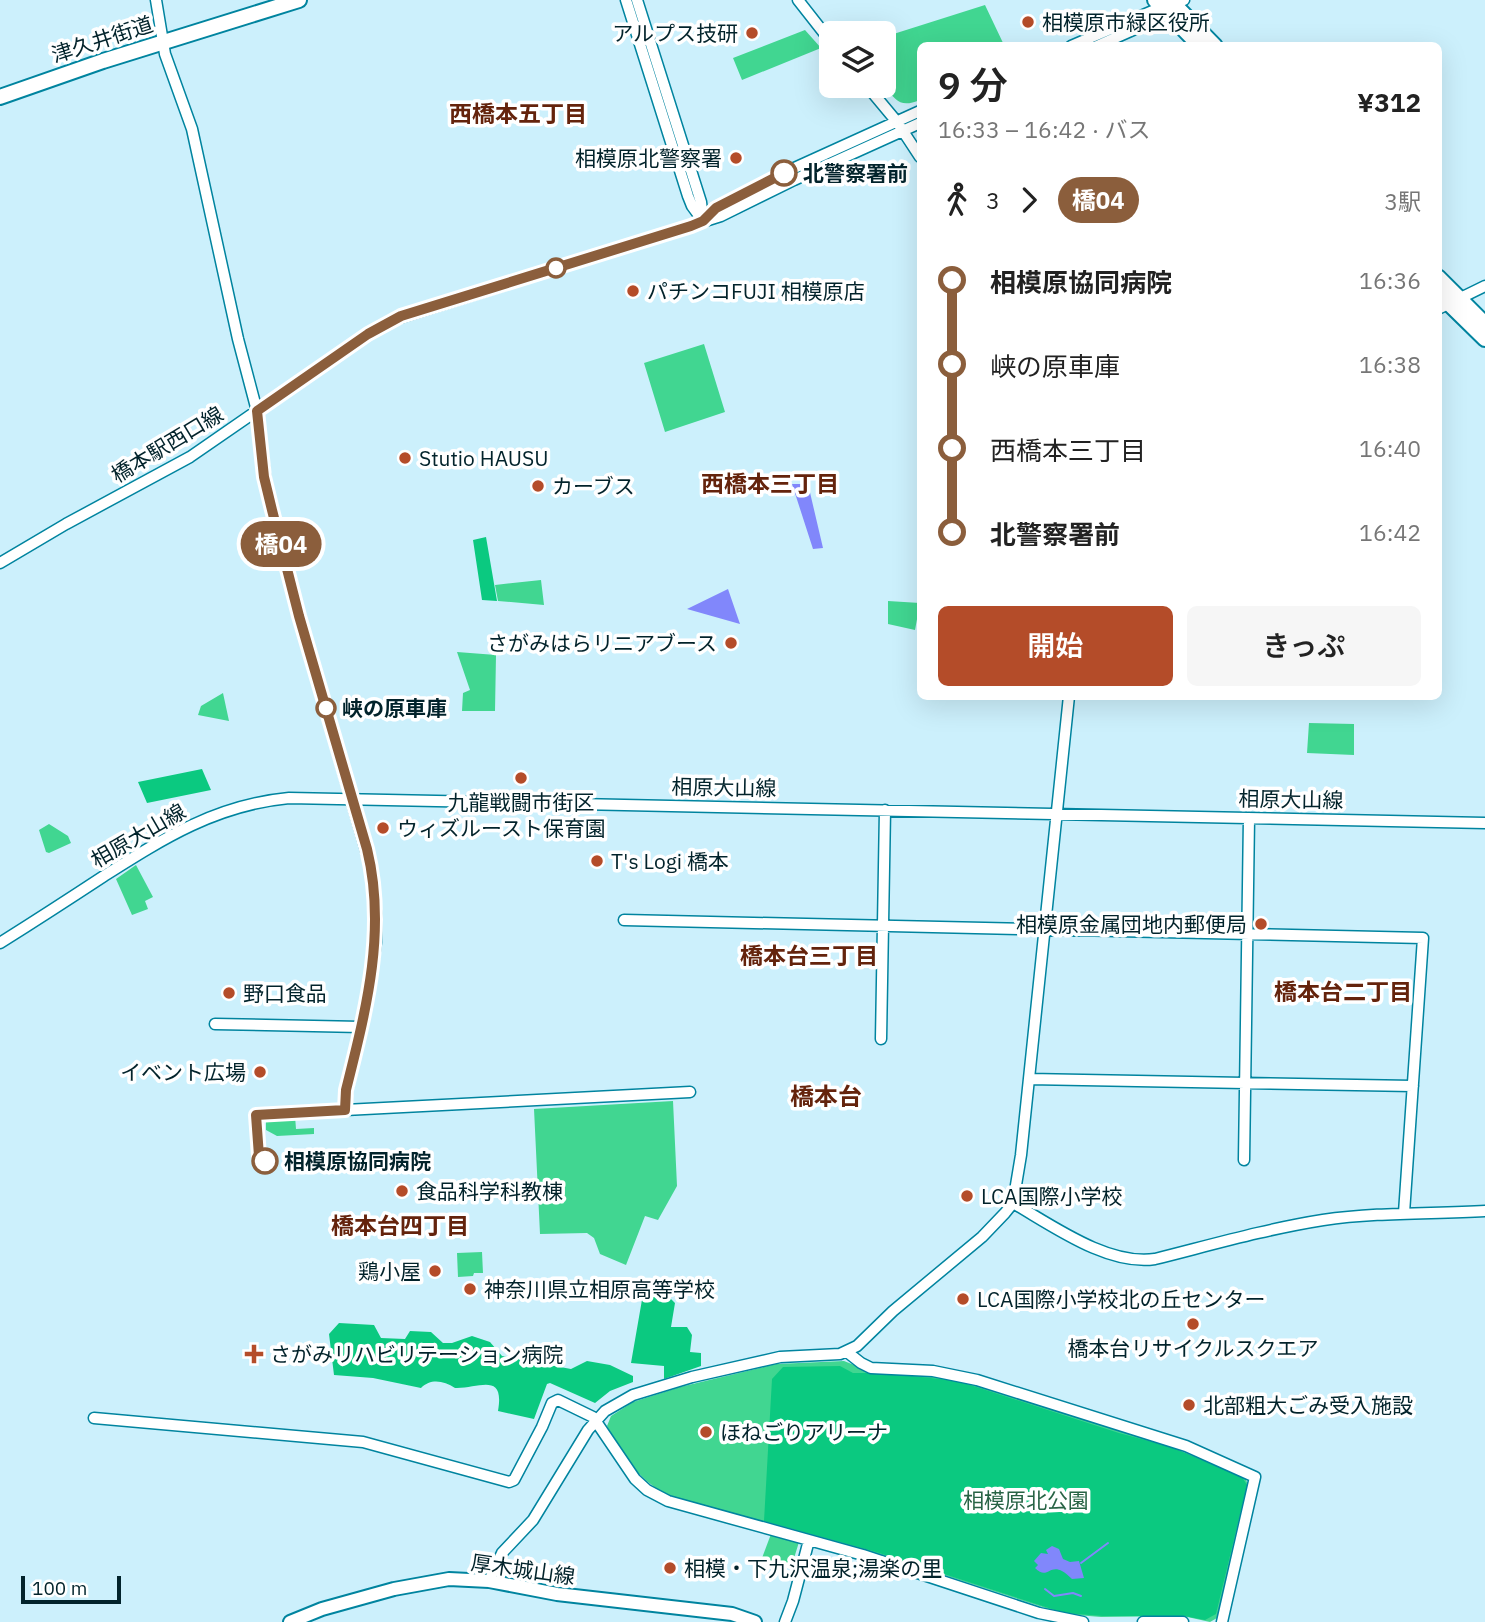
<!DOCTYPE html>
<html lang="ja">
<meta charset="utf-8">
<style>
:root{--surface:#fff;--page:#f6f6f6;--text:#222;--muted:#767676;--accent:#b44c29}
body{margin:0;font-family:"IBM Plex Sans","Noto Sans JP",sans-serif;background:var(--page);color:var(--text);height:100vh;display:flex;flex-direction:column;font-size:26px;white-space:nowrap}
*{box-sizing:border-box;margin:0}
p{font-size:23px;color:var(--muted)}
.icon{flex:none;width:38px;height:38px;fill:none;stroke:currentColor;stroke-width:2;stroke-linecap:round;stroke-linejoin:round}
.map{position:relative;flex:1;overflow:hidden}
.side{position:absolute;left:917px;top:42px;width:525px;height:658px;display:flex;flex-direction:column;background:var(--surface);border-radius:10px;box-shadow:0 7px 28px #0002}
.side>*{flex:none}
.badge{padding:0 14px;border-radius:23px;font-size:24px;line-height:46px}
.fabs{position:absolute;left:819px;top:21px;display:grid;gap:14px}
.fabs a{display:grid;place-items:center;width:77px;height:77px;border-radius:10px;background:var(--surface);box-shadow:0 7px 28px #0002;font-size:35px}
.scale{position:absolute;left:21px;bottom:18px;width:100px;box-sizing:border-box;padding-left:7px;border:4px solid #02232b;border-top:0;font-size:19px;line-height:24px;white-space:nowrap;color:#02232b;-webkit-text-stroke:5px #fff;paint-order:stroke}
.map>.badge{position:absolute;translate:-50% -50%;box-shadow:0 0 0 4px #fff}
.legs{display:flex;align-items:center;gap:10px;height:77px;padding:0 21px;font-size:23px}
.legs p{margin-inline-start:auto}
.summary{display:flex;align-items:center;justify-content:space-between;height:119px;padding:0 21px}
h1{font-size:38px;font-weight:600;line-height:52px}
.action{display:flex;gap:14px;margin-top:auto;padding:14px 21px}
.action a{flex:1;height:80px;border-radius:10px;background:var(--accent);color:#fff;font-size:28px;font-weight:600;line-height:80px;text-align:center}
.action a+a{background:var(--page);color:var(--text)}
ul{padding:0 21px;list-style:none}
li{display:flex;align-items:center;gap:24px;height:84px;font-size:26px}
li i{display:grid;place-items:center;width:10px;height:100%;margin:0 9px;background:currentColor}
li i::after{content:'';width:18px;height:18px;margin:-9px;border:5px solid;border-radius:50%;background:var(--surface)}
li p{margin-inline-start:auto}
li:first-child i{background:linear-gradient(#0000 50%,currentColor 0)}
li:last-child i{background:linear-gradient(currentColor 50%,#0000 0)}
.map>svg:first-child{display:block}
.green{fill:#41d691}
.forest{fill:#0bc980}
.water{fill:#8187fb}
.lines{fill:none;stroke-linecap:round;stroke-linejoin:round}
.stream{stroke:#8187fb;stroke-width:2}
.minor-casing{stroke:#00849f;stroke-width:13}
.major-casing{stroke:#00849f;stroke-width:16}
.highway-casing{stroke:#00849f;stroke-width:18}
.minor{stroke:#fff;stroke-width:10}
.major{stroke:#fff;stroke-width:12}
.highway{stroke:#fff;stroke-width:14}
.line-1-casing{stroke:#fff;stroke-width:16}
.line-1{stroke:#8b5e3c;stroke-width:10}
.poi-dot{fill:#b44c29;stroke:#fff;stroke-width:2.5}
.stop-1-dot{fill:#fff;stroke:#8b5e3c;stroke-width:3.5}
.labels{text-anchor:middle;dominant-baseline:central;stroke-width:7;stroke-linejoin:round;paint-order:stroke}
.poi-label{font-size:21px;fill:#02232b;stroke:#fff;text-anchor:start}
.street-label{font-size:21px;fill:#02232b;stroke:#fff}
.stop-label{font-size:21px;font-weight:bold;fill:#02232b;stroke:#fff;text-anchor:start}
.park-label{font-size:21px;fill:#286345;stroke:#fff}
.neighbourhood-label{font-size:23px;font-weight:bold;fill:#64230c;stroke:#fff}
.quarter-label{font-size:24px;font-weight:bold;fill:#64230c;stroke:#fff}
</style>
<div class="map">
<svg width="1485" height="1622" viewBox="0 0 1485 1622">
<rect width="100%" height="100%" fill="#ccf0fc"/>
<!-- green -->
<path class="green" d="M985 5 1004 45 920 46V100C900 108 897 101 884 86V37Z
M805 30 821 48 742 80 733 58Z
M704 344 725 412 665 432 644 363Z
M541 580 544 605 498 601 495 585Z
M888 601 920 603 915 630 888 624Z
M457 652 496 655 495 711H462L463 693 470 690Z
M223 693 229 721 198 715 201 706Z
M1309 723 1354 724V755L1307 753Z
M49 824 68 836 71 843 49 853 46 852 39 830Z
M136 865 153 897 145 901 148 909 132 915 116 879Z
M673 1101 677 1186 658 1220 645 1216 626 1265 600 1254 594 1238 587 1233 540 1234 534 1109Z
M295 1116 296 1129 314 1128V1134L277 1136 266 1130V1122L271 1118Z
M482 1252 483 1273H474L473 1276 458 1277 457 1253Z
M844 1361 872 1372 926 1374 964 1379 1171 1447 1244 1476 1248 1484 1217 1618 1210 1622 1183 1616 1101 1617 1064 1614 876 1553 673 1498C642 1483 621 1457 607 1426L611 1416 633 1402 680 1387 776 1364Z
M771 1534 799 1542 791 1568 762 1558Z"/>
<!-- forest -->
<path class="forest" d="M486 537 497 601 482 600 473 540Z
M202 769 211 790 147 803 138 782Z
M643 1294 670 1298 675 1303 671 1327H687L692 1335 690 1352 701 1353V1366L664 1379V1366L631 1363Z
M339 1323 374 1325 381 1338 405 1339 410 1331 431 1332 443 1343H452L472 1336 490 1342 502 1356 571 1369 587 1361 610 1365 633 1376V1382L610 1391 595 1403 550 1383 547 1384 534 1419 498 1411C505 1371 478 1389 455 1388 444 1381 431 1378 421 1388L373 1378 334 1375 329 1334Z
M840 1366 853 1373H885L958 1381 1119 1433 1171 1447 1242 1477 1247 1485 1216 1614 1205 1620 1184 1616H1103L1064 1613 873 1551 764 1521 772 1379 783 1367Z"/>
<!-- water -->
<path class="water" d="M792 484H808L823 548 813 549Z
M728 589 740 624 687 609Z
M1052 1546 1059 1549 1063 1559 1070 1562 1079 1561 1084 1578 1072 1579C1049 1556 1050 1583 1035 1568L1038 1565 1034 1561 1041 1553 1048 1554 1046 1550Z"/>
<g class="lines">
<!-- stream -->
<path class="stream" d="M1081 1563 1108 1543
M1045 1589 1054 1596 1073 1593 1081 1596"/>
<defs>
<path id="minor" d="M156 0 165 54 192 129 238 339 257 411 266 485 299 616 371 868 376 914V942L368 996 347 1090 345 1110 690 1092
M626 0 688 196 692 206 703 221
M637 0 701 202 703 220
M798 0 831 42
M1071 46 1164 6
M1097 46 1169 14 1175 4 1184 0
M867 86 897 122 920 157
M706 218 716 208 790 170 920 111
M1438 309 1485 286
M0 563 66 524 190 457 368 334 393 320 721 216 794 180 920 123
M624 920 1423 938 1404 1213
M0 943C35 921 69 899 104 876 164 838 216 805 289 798L1485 823
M215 1024 361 1027
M881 1039 885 810
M1029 1079 1413 1086
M1244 1160 1249 818
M1013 1203C1053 1226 1108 1266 1155 1259 1211 1245 1266 1229 1323 1220 1377 1212 1431 1214 1485 1211
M847 1352 861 1363 871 1368 933 1371 977 1380 1186 1446 1255 1477 1222 1622
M94 1418 363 1442 509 1482 514 1480 542 1427 552 1403 558 1400 593 1417 635 1479 647 1490 668 1501 863 1555 1039 1613 1083 1622
M489 1581 502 1553 533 1520 588 1430 605 1411 633 1395 692 1377 780 1357 840 1354 857 1346 893 1311 982 1237 1005 1213 1013 1203 1021 1155 1069 696
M785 1622 793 1601 809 1540
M1143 1622H1183"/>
<path id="major" d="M290 1622 322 1609 394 1589 449 1579 489 1581 557 1594 732 1614 755 1622"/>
<path id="highway" d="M1155 0 1200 46
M1170 0 1215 46
M0 97 103 61 299 0
M1438 277 1485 324
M1438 293 1485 339"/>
</defs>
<!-- minor casing -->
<use href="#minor" class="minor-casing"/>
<!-- major casing -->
<use href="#major" class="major-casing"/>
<!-- highway casing -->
<use href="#highway" class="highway-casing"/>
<!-- minor -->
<use href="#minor" class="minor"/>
<!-- major -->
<use href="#major" class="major"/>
<!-- highway -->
<use href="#highway" class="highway"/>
</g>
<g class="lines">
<defs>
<path id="line-1" d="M265 1161 261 1160 259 1156 256 1115 345 1110 346 1090C366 1010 387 931 367 849L299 616 272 510 264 477 257 411 368 334 401 316 691 226 703 221 716 208 784 173"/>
</defs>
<!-- line-1 casing -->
<use href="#line-1" class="line-1-casing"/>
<!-- line-1 -->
<use href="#line-1" class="line-1"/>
</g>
<!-- markers -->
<g class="poi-dot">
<circle cx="1028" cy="22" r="7"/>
<circle cx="752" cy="33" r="7"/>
<circle cx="736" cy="158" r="7"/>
<circle cx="633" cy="291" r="7"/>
<circle cx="405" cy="458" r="7"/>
<circle cx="538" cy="486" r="7"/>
<circle cx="731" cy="643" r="7"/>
<circle cx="521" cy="778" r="7"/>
<circle cx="383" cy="828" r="7"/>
<circle cx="597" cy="861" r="7"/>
<circle cx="1261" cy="924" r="7"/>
<circle cx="229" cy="993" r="7"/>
<circle cx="260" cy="1072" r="7"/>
<circle cx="402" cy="1191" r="7"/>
<circle cx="967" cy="1196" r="7"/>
<circle cx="435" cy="1271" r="7"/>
<circle cx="470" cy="1289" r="7"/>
<circle cx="963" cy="1299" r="7"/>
<circle cx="1193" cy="1324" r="7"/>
<path d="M250.5 1343.5h7v7h7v7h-7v7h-7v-7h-7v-7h7z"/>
<circle cx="1189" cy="1405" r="7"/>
<circle cx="706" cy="1432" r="7"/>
<circle cx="670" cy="1568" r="7"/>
</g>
<g class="stop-1-dot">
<circle cx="784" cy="173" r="12"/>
<circle cx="556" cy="268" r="9"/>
<circle cx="326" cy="708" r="9"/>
<circle cx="265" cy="1161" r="12"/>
</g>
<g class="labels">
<!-- poi labels -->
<g class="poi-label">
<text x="1042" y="22">相模原市緑区役所</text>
<text x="738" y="33" text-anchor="end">アルプス技研</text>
<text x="722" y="158" text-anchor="end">相模原北警察署</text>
<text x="647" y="291">パチンコFUJI 相模原店</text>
<text x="419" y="458">Stutio HAUSU</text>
<text x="552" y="486">カーブス</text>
<text x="717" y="643" text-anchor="end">さがみはらリニアブース</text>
<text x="521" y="802" text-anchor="middle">九龍戦闘市街区</text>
<text x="397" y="828">ウィズルースト保育園</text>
<text x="611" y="861">T's Logi 橋本</text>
<text x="1247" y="924" text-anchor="end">相模原金属団地内郵便局</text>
<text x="243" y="993">野口食品</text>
<text x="246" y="1072" text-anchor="end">イベント広場</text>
<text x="416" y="1191">食品科学科教棟</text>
<text x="981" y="1196">LCA国際小学校</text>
<text x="421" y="1271" text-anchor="end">鶏小屋</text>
<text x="484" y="1289">神奈川県立相原高等学校</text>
<text x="977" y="1299">LCA国際小学校北の丘センター</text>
<text x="1193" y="1348" text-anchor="middle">橋本台リサイクルスクエア</text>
<text x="270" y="1354">さがみリハビリテーション病院</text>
<text x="1203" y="1405">北部粗大ごみ受入施設</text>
<text x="720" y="1432">ほねごりアリーナ</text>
<text x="684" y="1568">相模・下九沢温泉;湯楽の里</text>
</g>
<!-- street labels -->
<g class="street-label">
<text transform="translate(102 39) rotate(-18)">津久井街道</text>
<text transform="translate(167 444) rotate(-31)">橋本駅西口線</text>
<text transform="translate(724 787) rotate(1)">相原大山線</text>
<text transform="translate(1291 799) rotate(1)">相原大山線</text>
<text transform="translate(138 835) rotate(-30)">相原大山線</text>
<text transform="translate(523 1569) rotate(8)">厚木城山線</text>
</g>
<!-- stop labels -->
<g class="stop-label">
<text x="803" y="173">北警察署前</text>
<text x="342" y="708">峡の原車庫</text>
<text x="284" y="1161">相模原協同病院</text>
</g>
<!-- park labels -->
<g class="park-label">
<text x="1026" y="1500">相模原北公園</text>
</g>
<!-- neighbourhood labels -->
<g class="neighbourhood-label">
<text x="518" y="113">西橋本五丁目</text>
<text x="770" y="483">西橋本三丁目</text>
<text x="809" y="955">橋本台三丁目</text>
<text x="1343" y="991">橋本台二丁目</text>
<text x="400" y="1225">橋本台四丁目</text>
</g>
<!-- quarter labels -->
<g class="quarter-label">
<text x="826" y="1096">橋本台</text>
</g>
</g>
</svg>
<div class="fabs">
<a><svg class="icon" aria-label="layers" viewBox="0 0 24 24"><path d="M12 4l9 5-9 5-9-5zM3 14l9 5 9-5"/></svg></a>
</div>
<div class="scale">100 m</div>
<b class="badge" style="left:281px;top:544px;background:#8b5e3c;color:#fff">橋04</b>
<section class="side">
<div class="summary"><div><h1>9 分</h1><p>16:33 – 16:42 · バス</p></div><b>¥312</b></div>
<div class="legs"><svg class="icon" aria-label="walk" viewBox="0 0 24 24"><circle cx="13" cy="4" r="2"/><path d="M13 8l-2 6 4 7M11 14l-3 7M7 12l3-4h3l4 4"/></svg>3<svg class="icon" aria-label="forward" viewBox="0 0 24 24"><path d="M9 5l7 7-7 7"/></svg><b class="badge" style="background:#8b5e3c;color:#fff">橋04</b><p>3駅</p></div>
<ul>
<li><i style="color:#8b5e3c"></i><b>相模原協同病院</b><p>16:36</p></li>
<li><i style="color:#8b5e3c"></i><span>峡の原車庫</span><p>16:38</p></li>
<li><i style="color:#8b5e3c"></i><span>西橋本三丁目</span><p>16:40</p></li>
<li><i style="color:#8b5e3c"></i><b>北警察署前</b><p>16:42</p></li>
</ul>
<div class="action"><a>開始</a><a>きっぷ</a></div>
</section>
</div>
